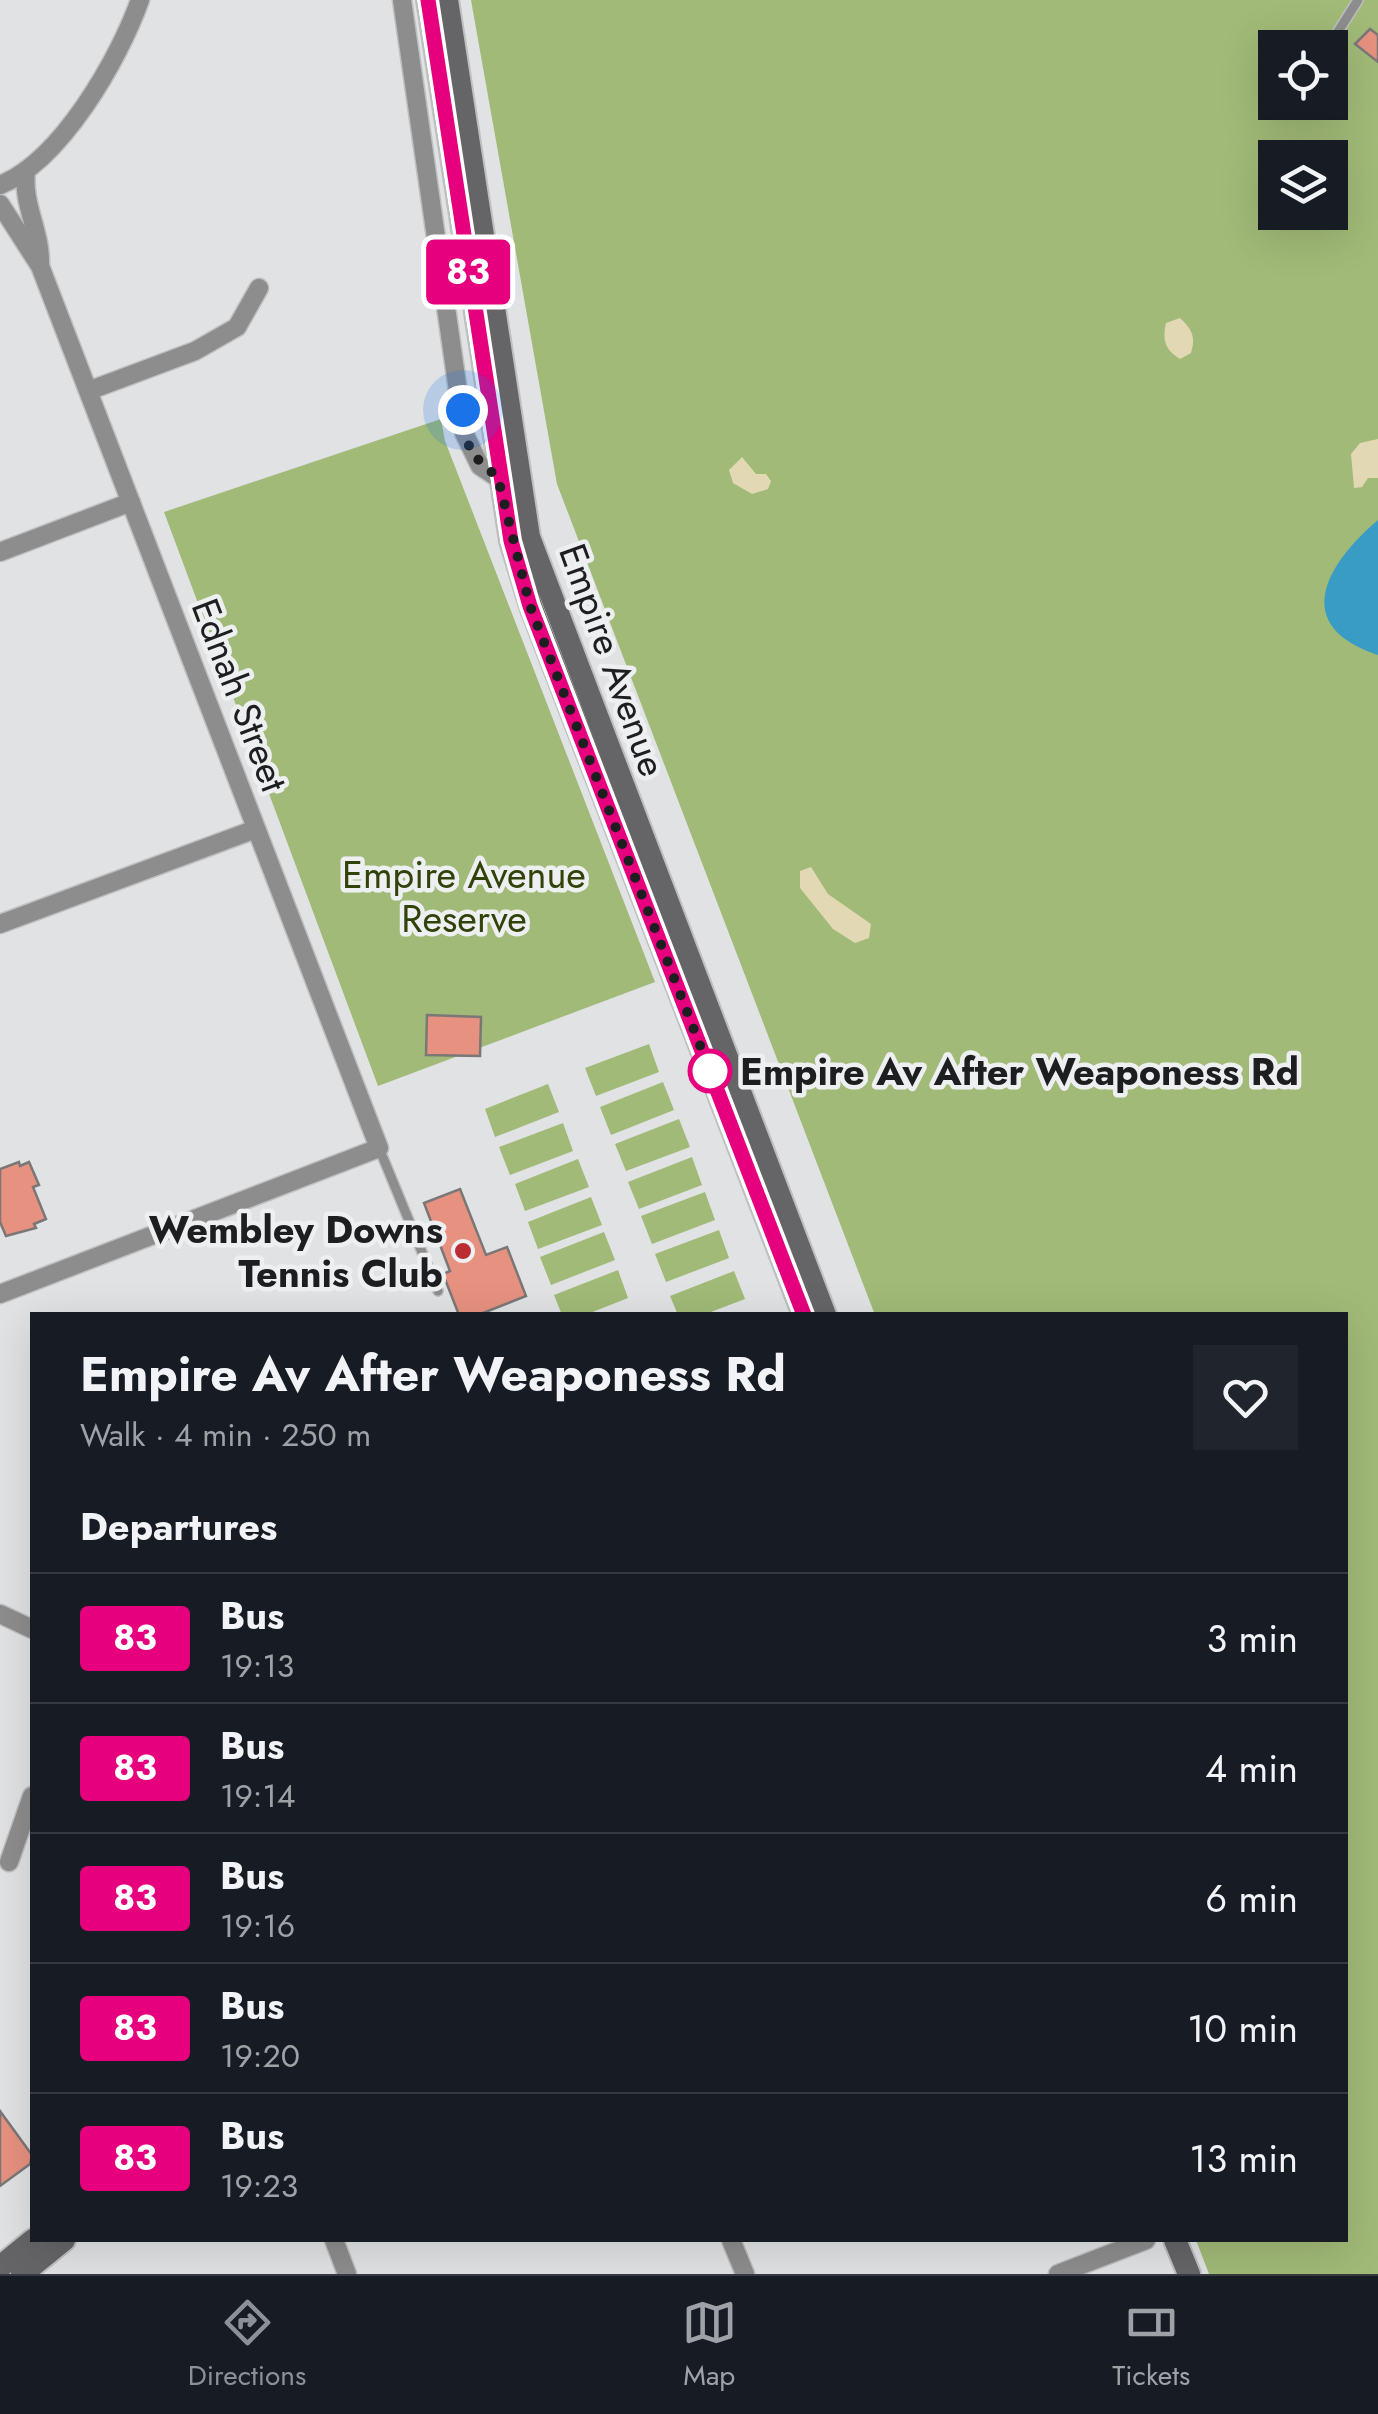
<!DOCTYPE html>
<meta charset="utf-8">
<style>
:root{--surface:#171b24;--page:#20242c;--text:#f1f3f6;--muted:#9ea1a6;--line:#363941;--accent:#8c9099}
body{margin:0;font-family:Jost,sans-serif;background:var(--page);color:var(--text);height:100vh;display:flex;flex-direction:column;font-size:38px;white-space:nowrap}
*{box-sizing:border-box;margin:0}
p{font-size:32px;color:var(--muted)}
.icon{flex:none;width:55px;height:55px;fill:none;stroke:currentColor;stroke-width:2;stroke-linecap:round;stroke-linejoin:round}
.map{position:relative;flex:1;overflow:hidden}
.side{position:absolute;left:30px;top:1312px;width:1318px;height:930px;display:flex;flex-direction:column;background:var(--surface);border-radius:0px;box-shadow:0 10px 40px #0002}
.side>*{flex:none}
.badge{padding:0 20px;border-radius:8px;font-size:35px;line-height:65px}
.tools{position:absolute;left:1258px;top:30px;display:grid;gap:20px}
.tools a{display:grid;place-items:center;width:90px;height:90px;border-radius:0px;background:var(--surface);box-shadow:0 10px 40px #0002;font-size:50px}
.you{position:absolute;width:50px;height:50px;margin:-25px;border:8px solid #fff;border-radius:50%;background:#1a73e8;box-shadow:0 0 0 15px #1a73e833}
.map>.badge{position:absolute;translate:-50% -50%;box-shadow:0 0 0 5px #fff}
h2{padding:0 50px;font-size:38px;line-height:90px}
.round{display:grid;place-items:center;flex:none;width:105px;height:105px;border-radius:0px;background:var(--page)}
.summary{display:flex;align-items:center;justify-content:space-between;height:170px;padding:0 50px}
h1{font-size:48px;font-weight:700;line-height:75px}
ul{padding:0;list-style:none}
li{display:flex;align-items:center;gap:30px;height:130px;padding:0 50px;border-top:2px solid var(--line)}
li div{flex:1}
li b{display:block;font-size:38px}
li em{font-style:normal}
li .badge{min-width:110px;font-weight:700;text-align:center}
.tabs{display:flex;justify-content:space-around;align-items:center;height:140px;border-top:2px solid var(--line);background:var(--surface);font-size:28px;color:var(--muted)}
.tabs a{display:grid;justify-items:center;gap:5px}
.tabs .on{color:var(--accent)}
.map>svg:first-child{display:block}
.green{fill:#a1ba77;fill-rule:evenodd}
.sand{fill:#e2d8b3}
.water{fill:#399cc4}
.building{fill:#e79180;stroke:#7a7776;stroke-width:2.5}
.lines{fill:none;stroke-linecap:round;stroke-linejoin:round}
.service-casing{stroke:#bdbfc1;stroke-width:12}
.minor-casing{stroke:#bdbfc1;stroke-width:21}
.secondary-casing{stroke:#bdbfc1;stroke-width:26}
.service{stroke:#8d8d8e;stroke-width:9}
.minor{stroke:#8d8d8e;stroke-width:18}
.secondary{stroke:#656567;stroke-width:22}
.line-casing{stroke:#fff;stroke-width:22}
.line{stroke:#e6007e;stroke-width:15}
.walk{stroke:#1d1e1f;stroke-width:10;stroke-dasharray:0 18}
.stop-dot{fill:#fff;stroke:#e6007e;stroke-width:5}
.poi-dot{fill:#bc2c34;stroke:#edeff1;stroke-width:4}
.labels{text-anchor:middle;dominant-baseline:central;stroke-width:9;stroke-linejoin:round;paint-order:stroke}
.street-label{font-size:38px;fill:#1d1e1f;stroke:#edeff1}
.park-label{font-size:38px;fill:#32430a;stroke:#edeff1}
.stop-label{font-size:38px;font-weight:bold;fill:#1d1e1f;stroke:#edeff1;text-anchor:start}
.poi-label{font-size:38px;font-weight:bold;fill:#1d1e1f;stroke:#edeff1;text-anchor:end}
</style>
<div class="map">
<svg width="1378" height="2274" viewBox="0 0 1378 2274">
<rect width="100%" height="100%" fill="#e0e2e4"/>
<!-- green -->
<path class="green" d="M471 0H1378V2274H1209L1196 2240H1345V1315H875L557 484ZM1275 48H1330V102H1275ZM1275 158H1330V212H1275Z
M441 419 445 441 655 982 378 1086 164 512Z
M649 1044 659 1072 596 1096 585 1068Z
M663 1082 674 1110 611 1135 600 1107Z
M548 1084 559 1112 495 1137 485 1109Z
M679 1119 690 1147 626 1171 615 1144Z
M563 1123 573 1151 510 1175 499 1147Z
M692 1157 702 1185 639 1209 628 1182Z
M578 1159 589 1187 525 1211 515 1184Z
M705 1192 715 1220 652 1244 641 1216Z
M591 1197 602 1225 538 1249 528 1222Z
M719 1230 729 1258 666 1282 655 1254Z
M604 1232 615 1260 551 1285 540 1257Z
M618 1270 628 1298 585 1315H562L554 1295Z
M734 1271 745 1299 703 1315H678L670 1296Z"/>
<!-- sand -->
<path class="sand" d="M1180 318C1192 329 1196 337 1191 353L1180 359C1165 350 1162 340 1166 323Z
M1378 439V478H1368L1362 487 1354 488 1351 454 1360 443Z
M742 457 756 474H766L771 481 768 489 752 494 733 483 729 470Z
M811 867 828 894 871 924 869 938 855 943 833 929 800 888V871Z"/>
<!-- water -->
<path class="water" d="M1378 520V655C1290 626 1325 565 1378 520Z"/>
<!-- building -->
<path class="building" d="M1370 29 1378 35V62L1355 44Z
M427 1015 481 1017 480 1056 426 1055Z
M19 1162 20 1166 29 1162 39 1185 33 1187 46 1219 34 1224 36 1228 6 1236 0 1222V1169Z
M460 1189 486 1255 507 1247 526 1296 478 1315H459L443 1274 450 1271 424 1203Z
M0 2111 32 2155 30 2164 0 2186Z"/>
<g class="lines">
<defs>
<path id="service" d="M1334 38 1358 0
M379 1148 438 1291"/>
<path id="minor" d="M402 0 464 433 480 466 498 478
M26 170C22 206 41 230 40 265
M0 185C61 161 119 59 140 0
M0 204 40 266 379 1148 0 1294
M88 391 195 351 237 327 259 288
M0 552 131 502
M0 924 256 829
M0 1614 32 1629
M9 1862 32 1796
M334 2240 347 2274
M731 2240 745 2274
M1058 2274 1146 2240"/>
<path id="secondary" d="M428 0 511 541 531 606 804 1315
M447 0 529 537 825 1315
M1175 2240 1189 2274
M0 2267 33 2240
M22 2274 64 2240"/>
</defs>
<!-- service casing -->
<use href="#service" class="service-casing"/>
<!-- minor casing -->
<use href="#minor" class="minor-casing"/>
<!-- secondary casing -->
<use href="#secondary" class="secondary-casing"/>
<!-- service -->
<use href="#service" class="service"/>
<!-- minor -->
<use href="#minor" class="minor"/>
<!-- secondary -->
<use href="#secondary" class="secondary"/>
</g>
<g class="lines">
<defs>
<path id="line" d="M428 0 511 541 530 606 804 1315"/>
</defs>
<!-- line casing -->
<use href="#line" class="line-casing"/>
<!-- line -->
<use href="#line" class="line"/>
<!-- walk -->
<path class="walk" d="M463 410 470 452 498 478 530 606 710 1071"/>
</g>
<!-- markers -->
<circle class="stop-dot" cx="710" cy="1071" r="20"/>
<circle class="poi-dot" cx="463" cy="1251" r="10"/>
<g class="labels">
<!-- street labels -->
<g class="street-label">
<text transform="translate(613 660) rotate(70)">Empire Avenue</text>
<text transform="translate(240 695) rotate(69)">Ednah Street</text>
</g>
<!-- park labels -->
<g class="park-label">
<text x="464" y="874">Empire Avenue<tspan x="464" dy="44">Reserve</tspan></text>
</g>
<!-- stop labels -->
<g class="stop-label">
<text x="740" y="1071">Empire Av After Weaponess Rd</text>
</g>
<!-- poi labels -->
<g class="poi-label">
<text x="443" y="1229">Wembley Downs<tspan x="443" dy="44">Tennis Club</tspan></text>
</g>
</g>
</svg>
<div class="tools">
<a><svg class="icon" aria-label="locate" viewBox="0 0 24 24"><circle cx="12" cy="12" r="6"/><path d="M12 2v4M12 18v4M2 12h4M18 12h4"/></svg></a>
<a><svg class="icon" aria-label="layers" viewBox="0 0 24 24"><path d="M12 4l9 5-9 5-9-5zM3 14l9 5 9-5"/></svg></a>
</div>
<div class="you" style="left:463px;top:410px"></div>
<b class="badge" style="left:468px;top:272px;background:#e6007e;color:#fff">83</b>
<section class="side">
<div class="summary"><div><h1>Empire Av After Weaponess Rd</h1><p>Walk · 4 min · 250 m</p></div><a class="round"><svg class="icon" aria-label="heart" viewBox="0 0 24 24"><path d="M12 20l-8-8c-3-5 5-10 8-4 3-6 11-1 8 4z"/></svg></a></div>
<h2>Departures</h2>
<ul>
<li><span class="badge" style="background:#e6007e;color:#fff">83</span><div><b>Bus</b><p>19:13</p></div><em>3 min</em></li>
<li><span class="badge" style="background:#e6007e;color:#fff">83</span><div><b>Bus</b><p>19:14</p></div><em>4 min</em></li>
<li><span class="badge" style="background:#e6007e;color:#fff">83</span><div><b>Bus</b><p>19:16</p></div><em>6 min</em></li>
<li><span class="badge" style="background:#e6007e;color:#fff">83</span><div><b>Bus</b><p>19:20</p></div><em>10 min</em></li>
<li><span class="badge" style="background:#e6007e;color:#fff">83</span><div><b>Bus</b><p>19:23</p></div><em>13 min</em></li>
</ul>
</section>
</div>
<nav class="tabs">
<a class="on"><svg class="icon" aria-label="directions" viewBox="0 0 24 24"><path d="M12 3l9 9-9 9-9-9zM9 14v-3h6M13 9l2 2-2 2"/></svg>Directions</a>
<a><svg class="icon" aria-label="map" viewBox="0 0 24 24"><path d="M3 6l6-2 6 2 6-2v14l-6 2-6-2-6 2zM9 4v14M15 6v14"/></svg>Map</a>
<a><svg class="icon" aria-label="tickets" viewBox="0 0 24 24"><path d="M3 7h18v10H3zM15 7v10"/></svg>Tickets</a>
</nav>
